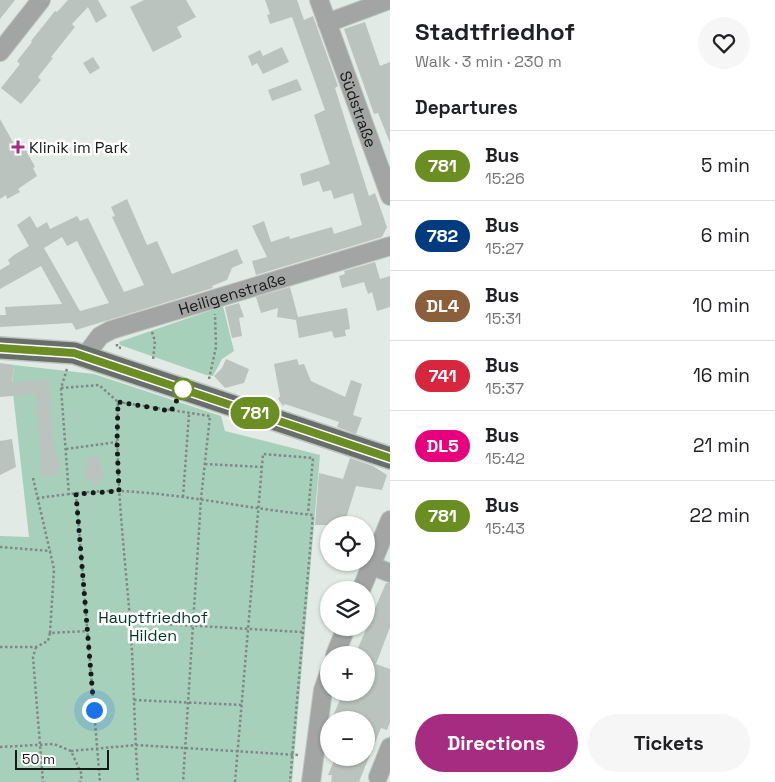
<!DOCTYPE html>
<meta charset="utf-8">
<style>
:root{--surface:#fff;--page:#f6f6f6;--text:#202124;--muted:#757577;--line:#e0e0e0;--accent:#a52c81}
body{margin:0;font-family:"Space Grotesk",sans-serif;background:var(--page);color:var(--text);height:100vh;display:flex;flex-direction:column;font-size:19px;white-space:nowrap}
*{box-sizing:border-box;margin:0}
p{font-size:16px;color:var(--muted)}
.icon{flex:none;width:28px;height:28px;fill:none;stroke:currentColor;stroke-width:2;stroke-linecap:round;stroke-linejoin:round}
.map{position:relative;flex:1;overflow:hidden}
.details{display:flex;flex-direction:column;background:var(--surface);width:385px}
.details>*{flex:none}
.badge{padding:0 10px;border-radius:16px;font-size:18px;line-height:32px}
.tools{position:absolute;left:320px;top:516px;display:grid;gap:10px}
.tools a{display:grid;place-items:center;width:55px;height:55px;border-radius:50%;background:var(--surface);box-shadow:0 1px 4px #0004;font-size:25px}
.scale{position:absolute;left:15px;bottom:12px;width:94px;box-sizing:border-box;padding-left:5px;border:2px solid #171a19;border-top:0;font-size:14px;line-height:18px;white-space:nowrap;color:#171a19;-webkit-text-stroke:4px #fff;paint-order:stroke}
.you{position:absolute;width:25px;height:25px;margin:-12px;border:4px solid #fff;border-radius:50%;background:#1a73e8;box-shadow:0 0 0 8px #1a73e833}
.map>.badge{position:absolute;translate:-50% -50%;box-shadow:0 0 0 2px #fff}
h2{padding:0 25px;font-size:19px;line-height:45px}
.round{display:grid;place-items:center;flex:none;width:52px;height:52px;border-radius:26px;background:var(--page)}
.headline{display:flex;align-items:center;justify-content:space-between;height:85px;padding:0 25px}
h1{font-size:24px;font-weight:700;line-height:38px}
.primary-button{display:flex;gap:10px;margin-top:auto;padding:10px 25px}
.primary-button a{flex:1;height:58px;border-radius:30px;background:var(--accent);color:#fff;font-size:20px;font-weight:700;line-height:58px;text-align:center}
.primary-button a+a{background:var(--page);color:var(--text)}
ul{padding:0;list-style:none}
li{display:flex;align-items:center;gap:15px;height:70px;padding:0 25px;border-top:1px solid var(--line)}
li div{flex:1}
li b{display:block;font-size:19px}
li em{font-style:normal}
li .badge{min-width:55px;font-weight:700;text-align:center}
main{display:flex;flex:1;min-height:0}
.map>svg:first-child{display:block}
.green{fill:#a7d0ba}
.building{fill:#bbc3bf;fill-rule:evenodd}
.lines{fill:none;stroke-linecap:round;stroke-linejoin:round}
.minor-casing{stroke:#bdc5c0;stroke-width:20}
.major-casing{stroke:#bdc5c0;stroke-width:24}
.path{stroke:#818784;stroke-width:2.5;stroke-dasharray:2.5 2.5;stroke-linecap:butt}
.minor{stroke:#a2a5a3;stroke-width:18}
.major{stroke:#686f6b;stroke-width:21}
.line-casing{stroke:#fff;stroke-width:11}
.line{stroke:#6b8e23;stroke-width:8}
.walk{stroke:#171a19;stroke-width:5;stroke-dasharray:0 9}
.poi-dot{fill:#a52c81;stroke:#fff;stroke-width:2}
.stop-dot{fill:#fff;stroke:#6b8e23;stroke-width:2.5}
.labels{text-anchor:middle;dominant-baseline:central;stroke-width:5;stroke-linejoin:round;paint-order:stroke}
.street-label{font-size:16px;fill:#171a19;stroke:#fff}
.poi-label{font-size:16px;fill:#171a19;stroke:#fff;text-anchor:start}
.park-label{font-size:16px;fill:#003622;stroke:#fff}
</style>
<main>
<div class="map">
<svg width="390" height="782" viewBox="0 0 390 782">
<rect width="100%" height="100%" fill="#e1eae5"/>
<!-- green -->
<path class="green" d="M223 306 234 351 222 359 213 376 206 375 120 345 119 342Z
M14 365 94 374 221 416 225 431 320 455 292 782H0V536L29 537 12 384Z"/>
<!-- building -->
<path class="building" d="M0 0H15L0 19Z
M68 0H98L107 16 96 23 88 7 72 24 75 27 51 57 53 58 38 77 41 80 21 104 1 88 20 64 17 61 32 42 31 41 55 11 57 12Z
M144 0H186L196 17 177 27 182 37 153 52 130 7Z
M265 0H297L304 20 313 16 338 86 335 88 369 196 375 193 387 227 382 237 256 275 252 261 267 257 252 226 264 221 271 242 289 236 290 239 332 227 334 234 362 225 353 193 334 199 331 190 323 192 319 181 303 186 300 174 330 164 314 115 325 110 292 17 270 24 267 15 270 14Z
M365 22 380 66 390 62V143L378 113 374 114 344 29Z
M282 47 289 62 263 74 257 63 252 66 248 56 260 50 263 56Z
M93 57 100 68 90 74 83 63Z
M297 79 302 90 272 101 268 90Z
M0 119 14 144 21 141 35 167 33 168 37 176 18 189 20 192 7 199 6 195 0 199Z
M127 199 147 245 157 241 172 274 237 249 243 263 232 268 227 280 212 286 213 288 76 330 72 323 0 327V315H6L5 307 62 304 41 266 0 289V270L10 264 8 260 14 255 29 246 17 225 30 216 37 228 47 222 50 229 77 216 80 221 88 218 124 292 144 285 112 217 115 216 111 207ZM62 237 67 246 77 241 109 303 80 311 44 248Z
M375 262 380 279 390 276V307L377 311 372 292 368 294 364 282 342 288 339 276 345 274 344 271Z
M290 287 298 317 347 308 350 329 345 330 346 336 334 338 332 331 299 338 296 320 277 317 278 308 261 313 256 297Z
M239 303 244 317 239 318 242 336 232 338 225 307Z
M226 359 249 369 244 383 225 388 214 376 222 368Z
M297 359 299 365 304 364 311 381 345 397 351 380 362 384 353 415 362 418 356 434 337 427 339 422 285 404 283 406 278 399 280 396 274 364Z
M0 363 14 365 12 382 49 379 55 454H58L60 476 42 477 35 394 0 397Z
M12 439 16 467 0 475V441Z
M100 456 102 471H104L102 479 95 486 90 480H86L84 467H87L86 457Z
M350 458 373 466 387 475 382 490 356 486 344 525H315L319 473 343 479Z
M386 583H390V627L376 664 390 669V722L387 730 381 728 359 782H331L332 775H328L335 758H366V720H348L334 714 343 692H366V655H355Z"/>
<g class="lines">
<defs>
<g id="minor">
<path id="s1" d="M319 0 390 196"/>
<path d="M327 23 389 0"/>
<path d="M0 52 41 0"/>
<path id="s2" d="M85 356 100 336 111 330 390 246"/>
<path d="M370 565 390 573"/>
<path d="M361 590 390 520"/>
<path d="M335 655 346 628"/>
<path d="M378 777 390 747"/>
<path d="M311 782 323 690 329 673"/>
</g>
<path id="major" d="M0 348 74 353 390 458"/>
</defs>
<!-- minor casing -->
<use href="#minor" class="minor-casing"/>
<!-- major casing -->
<use href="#major" class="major-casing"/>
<!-- path -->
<path class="path" d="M152 332 155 341 153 360
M117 344V347L121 348
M67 369 61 388 69 495
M209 379 216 347 215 314
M61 388 99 385 118 402C115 475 124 547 130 619 134 673 134 728 138 782
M118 402 210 416 201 499 183 782
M66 449 117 442
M205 464 262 467
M33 478 54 569 50 633
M76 494 100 782
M183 497 189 414
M37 498C64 495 93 490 120 491 185 494 249 509 313 515L290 782
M0 547 51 551
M130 622 302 632
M0 647H36L48 641 50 633 88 631
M36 647 33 657 43 782
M134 700 243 705
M0 747 54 744 71 751 82 775 80 782
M71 751 136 745 298 755
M235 782 263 454 313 458 308 514"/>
<!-- minor -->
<use href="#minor" class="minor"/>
<!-- major -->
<use href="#major" class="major"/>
</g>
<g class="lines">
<defs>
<path id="line" d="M0 348 74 353 390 458"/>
</defs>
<!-- line casing -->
<use href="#line" class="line-casing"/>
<!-- line -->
<use href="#line" class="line"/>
<!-- walk -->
<path class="walk" d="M94 710 76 494 119 491 117 442 118 402 171 411 183 389"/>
</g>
<!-- markers -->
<path class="poi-dot" d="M15.5 139.5h5v5h5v5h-5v5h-5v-5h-5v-5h5z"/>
<circle class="stop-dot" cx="183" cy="389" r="10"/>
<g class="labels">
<!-- street labels -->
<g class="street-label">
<text stroke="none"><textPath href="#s1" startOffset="116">Südstraße</textPath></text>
<text stroke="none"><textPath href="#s2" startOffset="164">Heiligenstraße</textPath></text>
</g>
<!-- poi labels -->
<g class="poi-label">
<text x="29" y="147">Klinik im Park</text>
</g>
<!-- park labels -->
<g class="park-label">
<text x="153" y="617">Hauptfriedhof<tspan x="153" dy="18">Hilden</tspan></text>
</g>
</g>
</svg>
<div class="tools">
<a><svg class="icon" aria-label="locate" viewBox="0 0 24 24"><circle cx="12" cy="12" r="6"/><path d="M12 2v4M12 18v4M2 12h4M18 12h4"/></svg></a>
<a><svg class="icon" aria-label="layers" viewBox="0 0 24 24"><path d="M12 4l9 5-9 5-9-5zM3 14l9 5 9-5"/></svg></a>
<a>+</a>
<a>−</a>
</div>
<div class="scale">50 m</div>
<div class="you" style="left:94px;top:710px"></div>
<b class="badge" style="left:255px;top:413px;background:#6b8e23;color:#fff">781</b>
</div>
<section class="details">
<div class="headline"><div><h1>Stadtfriedhof</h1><p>Walk · 3 min · 230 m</p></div><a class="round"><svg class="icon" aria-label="heart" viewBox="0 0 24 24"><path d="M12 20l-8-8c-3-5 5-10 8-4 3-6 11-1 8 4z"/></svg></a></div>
<h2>Departures</h2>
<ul>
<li><span class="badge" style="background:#6b8e23;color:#fff">781</span><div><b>Bus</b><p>15:26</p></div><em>5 min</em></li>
<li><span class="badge" style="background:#003b80;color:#fff">782</span><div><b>Bus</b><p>15:27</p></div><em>6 min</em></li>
<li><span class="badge" style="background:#8b5e3c;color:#fff">DL4</span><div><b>Bus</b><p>15:31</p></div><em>10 min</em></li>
<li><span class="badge" style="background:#d7263d;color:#fff">741</span><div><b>Bus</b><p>15:37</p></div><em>16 min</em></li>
<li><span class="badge" style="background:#e6007e;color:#fff">DL5</span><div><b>Bus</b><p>15:42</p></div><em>21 min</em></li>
<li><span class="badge" style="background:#6b8e23;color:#fff">781</span><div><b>Bus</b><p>15:43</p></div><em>22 min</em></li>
</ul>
<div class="primary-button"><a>Directions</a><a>Tickets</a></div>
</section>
</main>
